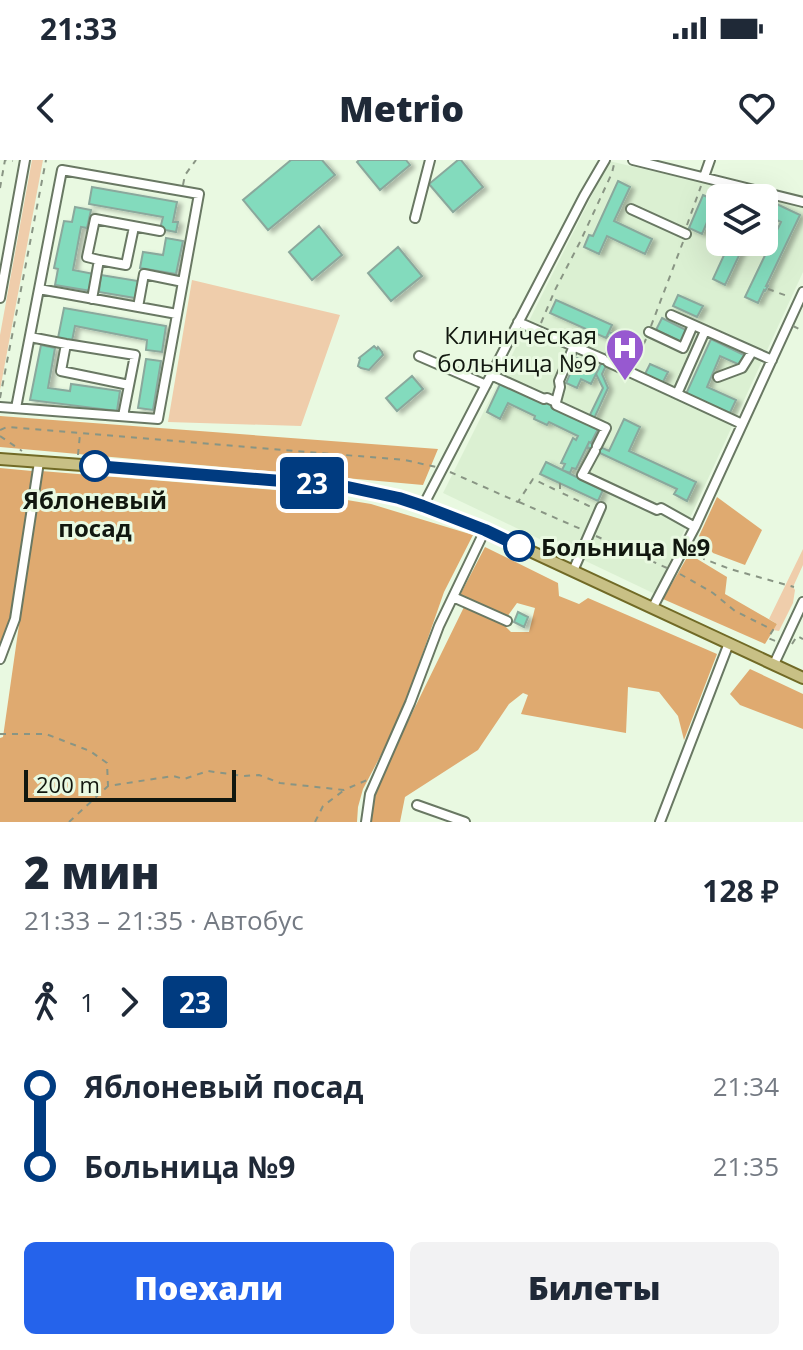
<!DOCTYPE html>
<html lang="ru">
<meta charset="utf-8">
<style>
:root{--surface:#fff;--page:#f2f2f3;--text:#1f2937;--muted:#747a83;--accent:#2563eb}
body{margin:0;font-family:"Open Sans",sans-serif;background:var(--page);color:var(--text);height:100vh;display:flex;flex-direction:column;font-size:30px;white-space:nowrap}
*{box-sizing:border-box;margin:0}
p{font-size:26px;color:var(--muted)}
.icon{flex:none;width:44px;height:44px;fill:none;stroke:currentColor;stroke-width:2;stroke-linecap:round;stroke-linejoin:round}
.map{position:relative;height:662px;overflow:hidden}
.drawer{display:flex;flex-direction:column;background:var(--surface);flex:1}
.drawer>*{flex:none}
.badge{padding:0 16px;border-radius:6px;font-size:28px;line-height:52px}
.fabs{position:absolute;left:706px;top:24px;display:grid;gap:16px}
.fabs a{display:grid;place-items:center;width:72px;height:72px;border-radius:12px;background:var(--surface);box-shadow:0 8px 32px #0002;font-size:40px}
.scale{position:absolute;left:24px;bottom:20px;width:212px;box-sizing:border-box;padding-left:8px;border:4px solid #11170f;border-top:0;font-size:22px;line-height:28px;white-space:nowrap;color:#11170f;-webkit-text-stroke:6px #e9f9e1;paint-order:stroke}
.map>.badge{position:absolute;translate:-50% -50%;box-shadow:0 0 0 4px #fff}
.legs{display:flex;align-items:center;gap:12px;height:88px;padding:0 24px;font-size:26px}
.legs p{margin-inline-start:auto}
.headline{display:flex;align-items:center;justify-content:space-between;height:136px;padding:0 24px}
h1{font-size:44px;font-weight:800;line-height:60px}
.action{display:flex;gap:16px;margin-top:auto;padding:16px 24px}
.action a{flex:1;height:92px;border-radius:12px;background:var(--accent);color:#fff;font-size:32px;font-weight:800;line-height:92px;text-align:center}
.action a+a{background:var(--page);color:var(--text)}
ul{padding:0 24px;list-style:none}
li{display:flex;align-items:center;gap:28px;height:80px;font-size:30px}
li i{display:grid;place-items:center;width:12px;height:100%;margin:0 10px;background:currentColor}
li i::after{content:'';width:20px;height:20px;margin:-10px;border:6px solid;border-radius:50%;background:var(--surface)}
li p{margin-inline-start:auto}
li:first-child i{background:linear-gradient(#0000 50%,currentColor 0)}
li:last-child i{background:linear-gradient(currentColor 50%,#0000 0)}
.status{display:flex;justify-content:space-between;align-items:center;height:56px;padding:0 40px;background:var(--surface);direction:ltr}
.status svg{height:22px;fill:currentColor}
header{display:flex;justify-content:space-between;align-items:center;height:104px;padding:0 24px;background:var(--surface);font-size:36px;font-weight:800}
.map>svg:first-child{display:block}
.built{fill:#dbf0d2;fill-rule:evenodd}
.green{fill:#efcdab}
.forest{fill:#dfaa70}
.building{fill:#83dbbd;stroke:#8aa89c;stroke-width:2;filter:url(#shadow)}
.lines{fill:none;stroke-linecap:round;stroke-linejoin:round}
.minor-casing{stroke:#697863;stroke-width:12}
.major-casing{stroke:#716a26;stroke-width:14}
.path{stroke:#899584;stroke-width:2;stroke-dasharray:6 6;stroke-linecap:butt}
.minor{stroke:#fff;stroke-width:8}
.major{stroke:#c8c085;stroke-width:10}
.line-1-casing{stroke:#fff;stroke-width:18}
.line-1{stroke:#003b80;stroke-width:12}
.stop-1-dot{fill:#fff;stroke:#003b80;stroke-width:4}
.labels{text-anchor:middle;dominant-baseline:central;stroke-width:6;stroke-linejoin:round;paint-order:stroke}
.poi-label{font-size:24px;fill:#11170f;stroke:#e9f9e1;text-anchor:end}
.stop-label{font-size:24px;font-weight:bold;fill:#11170f;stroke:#e9f9e1}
</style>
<div class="status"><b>21:33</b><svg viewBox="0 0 49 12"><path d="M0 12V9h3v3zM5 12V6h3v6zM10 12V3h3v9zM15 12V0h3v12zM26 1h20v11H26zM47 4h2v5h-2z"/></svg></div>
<header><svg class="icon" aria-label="back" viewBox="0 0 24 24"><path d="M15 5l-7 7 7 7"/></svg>Metrio<svg class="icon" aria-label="heart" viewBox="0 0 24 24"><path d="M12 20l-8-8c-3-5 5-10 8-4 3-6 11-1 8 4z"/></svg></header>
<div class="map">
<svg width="803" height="662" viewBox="0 0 803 662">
<defs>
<filter id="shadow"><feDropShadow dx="4.5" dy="2.5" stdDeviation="2" flood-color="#0004"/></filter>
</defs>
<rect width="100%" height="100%" fill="#e9f9e1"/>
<!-- built -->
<path class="built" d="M609 1 803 46V112L655 434 443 333ZM720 38H764V82H720Z"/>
<!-- green -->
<path class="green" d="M32 0H43L0 230V175Z
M192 120 340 155 301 266 168 262Z
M803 389V405L793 427 795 430 793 443 779 471 773 470 777 464 769 459Z"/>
<!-- forest -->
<path class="forest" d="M0 256 438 289 423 325 0 287Z
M0 308 32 311 13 444 0 498Z
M41 311 299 332 371 344 473 375 444 432 406 541 382 593 363 629 358 647 357 662H0V578L3 577Z
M717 337 762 370 745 405 713 393 699 376Z
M485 387 558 423 559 436 579 444 588 438 717 494 684 580 678 556 659 532 628 527 626 573 521 554 528 535 523 533 509 544 478 590 405 637 400 662H371L372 635 464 447 501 462 511 472H529L535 448 517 443 507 457 460 435Z
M689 394 727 417 725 434 777 464 765 484 663 439Z
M750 509 803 534V569L740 545 730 534Z"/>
<!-- building -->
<path class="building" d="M291 0H322L335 15 268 70 243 40Z
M359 0H406L410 5 380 30 357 2Z
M458 0H461L483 27 453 52 429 24Z
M618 21 630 27 614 61 652 79 645 94 607 76 599 94 584 87 589 75 593 76Z
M92 27 177 42 173 62H178L176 72 160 69 163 57 89 44Z
M703 35 716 41 702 74 689 68Z
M766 39 800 55 766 126H768L765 131 764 130 758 143 745 137 781 62 764 54Z
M75 47 91 50 87 68 81 67 73 110 94 114 91 131 55 125 58 109 54 108 64 61 72 62Z
M319 66 342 95 312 120 289 92Z
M166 78 183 81 176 114 140 108 143 92 163 95Z
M730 82H739L744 85 725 125 713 119Z
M398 87 422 116 391 141 368 113Z
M101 115 138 121 135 138 99 132Z
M678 135 703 146 697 157 673 146Z
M556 140 612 165 606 178 550 153Z
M64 148 166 166 162 192 146 190 147 180 75 166 72 181 58 178Z
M662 158 686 170 681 182 656 170Z
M609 172 616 175 618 180 602 214 608 228 591 265 598 269 591 283 589 282 576 309 572 308 570 313 562 310 565 304 561 303 573 278 576 280 578 276 549 262 547 265 534 259 535 256 508 243 500 259 487 252 501 222 545 243 547 239 586 263 603 228 596 214 612 180 607 176Z
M711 179 744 195 740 205 720 196 707 227 736 240 729 255 686 234Z
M41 185 55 188 48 228 70 231 71 224 120 231 117 251 30 240Z
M374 186 377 189 378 187 382 192 383 195 369 210 361 208 358 206 360 199 359 198Z
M577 198 599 208 591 224 581 219 577 228 566 223Z
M146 199 161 201 153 250 138 248Z
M650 204 668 212 662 224 644 216Z
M412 216 423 229 397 251 386 238Z
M624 259 640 267 629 291 696 322 687 341 674 334 677 329 587 287 589 282 609 291Z
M546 302 603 330 598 341 540 314Z
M518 452 528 457 524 467 514 462Z"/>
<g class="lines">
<defs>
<path id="minor" d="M633 0 803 42
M704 17 710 0
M631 49 686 74
M415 58 430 0
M99 100 126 105 134 67
M39 129 177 154
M0 138 25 0
M92 139 99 100 87 97 95 59 160 71
M138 147 144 114 183 122
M671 155 772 200
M518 162 603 199
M649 172 683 188 693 165
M30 177 66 184 135 195 123 256
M66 184 61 211 129 225
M419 196 486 225
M608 202 742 264
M491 215 544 239 547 238 556 242V245L606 268 597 286
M718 217 742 208 752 192
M677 234 705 171
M556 242 560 227 559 221 574 186
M0 247 158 259 199 34 62 10 16 248
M595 291 582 315 657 350 661 348 695 367
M423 346 584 36 605 0
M573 411 601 347
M453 437 507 461
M653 447 695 367 803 132
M0 499 15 459 39 302
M774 504 803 442
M417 645 465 662
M366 662 370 634 410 543 439 466 485 370
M660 662 729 483"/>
<path id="major" d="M0 299 301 321 343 326 374 332 435 350 485 370 803 518"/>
</defs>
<!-- minor casing -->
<use href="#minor" class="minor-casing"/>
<!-- major casing -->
<use href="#major" class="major-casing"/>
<!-- path -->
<path class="path" d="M183 25 185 15 196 0
M0 28 5 0 13 1
M687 65 701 26
M768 129 790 137
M541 163 555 130 580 82 612 13 615 0
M651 166 683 82
M793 166 803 171
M634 206 646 179
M0 238 46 0
M0 270 7 267 405 300 436 307
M0 276 22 291
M78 295 80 274
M450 312 518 342 533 319 560 332
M560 323V332L591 347
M519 342 583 370
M596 376 667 408
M694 385 704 399 730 409 794 427
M680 414 713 433 735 451 773 470 768 478 778 482
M792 484 797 476 803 479
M0 574H46L90 591 107 603 108 626
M69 662 108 626 173 616 184 619 208 611 243 616 259 615 280 623 344 630 367 620
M315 662 323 646 343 631"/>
<!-- minor -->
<use href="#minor" class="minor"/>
<!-- major -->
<use href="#major" class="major"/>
</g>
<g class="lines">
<defs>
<path id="line-1" d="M95 306 343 326 399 338 423 346 485 370 519 386"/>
</defs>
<!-- line-1 casing -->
<use href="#line-1" class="line-1-casing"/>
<!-- line-1 -->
<use href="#line-1" class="line-1"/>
</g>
<!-- icons -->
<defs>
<symbol id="hospital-pin" viewBox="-11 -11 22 30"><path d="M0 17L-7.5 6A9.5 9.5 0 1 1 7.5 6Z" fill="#9759d0" stroke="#e9f9e1"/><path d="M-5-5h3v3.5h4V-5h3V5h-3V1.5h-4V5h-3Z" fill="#fff"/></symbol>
</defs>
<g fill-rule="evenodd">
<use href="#hospital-pin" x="603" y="166" width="44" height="60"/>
</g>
<!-- markers -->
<g class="stop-1-dot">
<circle cx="95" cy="306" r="14"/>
<circle cx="519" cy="386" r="14"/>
</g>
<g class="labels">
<!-- poi labels -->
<g class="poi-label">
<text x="597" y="174">Клиническая<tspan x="597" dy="28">больница №9</tspan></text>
</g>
<!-- stop labels -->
<g class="stop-label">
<text x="95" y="339">Яблоневый<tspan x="95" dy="28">посад</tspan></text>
<text x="541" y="386" text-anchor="start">Больница №9</text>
</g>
</g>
</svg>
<div class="fabs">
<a><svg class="icon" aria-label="layers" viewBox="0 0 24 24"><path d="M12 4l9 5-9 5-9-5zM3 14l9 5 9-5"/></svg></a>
</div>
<div class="scale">200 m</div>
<b class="badge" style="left:312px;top:323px;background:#003b80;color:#fff">23</b>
</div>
<section class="drawer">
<div class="headline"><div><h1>2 мин</h1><p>21:33 – 21:35 · Автобус</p></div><b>128 ₽</b></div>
<div class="legs"><svg class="icon" aria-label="walk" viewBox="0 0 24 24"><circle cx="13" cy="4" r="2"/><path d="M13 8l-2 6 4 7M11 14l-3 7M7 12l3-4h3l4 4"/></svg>1<svg class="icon" aria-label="forward" viewBox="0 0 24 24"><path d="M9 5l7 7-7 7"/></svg><b class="badge" style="background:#003b80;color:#fff">23</b></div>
<ul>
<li><i style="color:#003b80"></i><b>Яблоневый посад</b><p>21:34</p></li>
<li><i style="color:#003b80"></i><b>Больница №9</b><p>21:35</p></li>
</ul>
<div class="action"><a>Поехали</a><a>Билеты</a></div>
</section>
